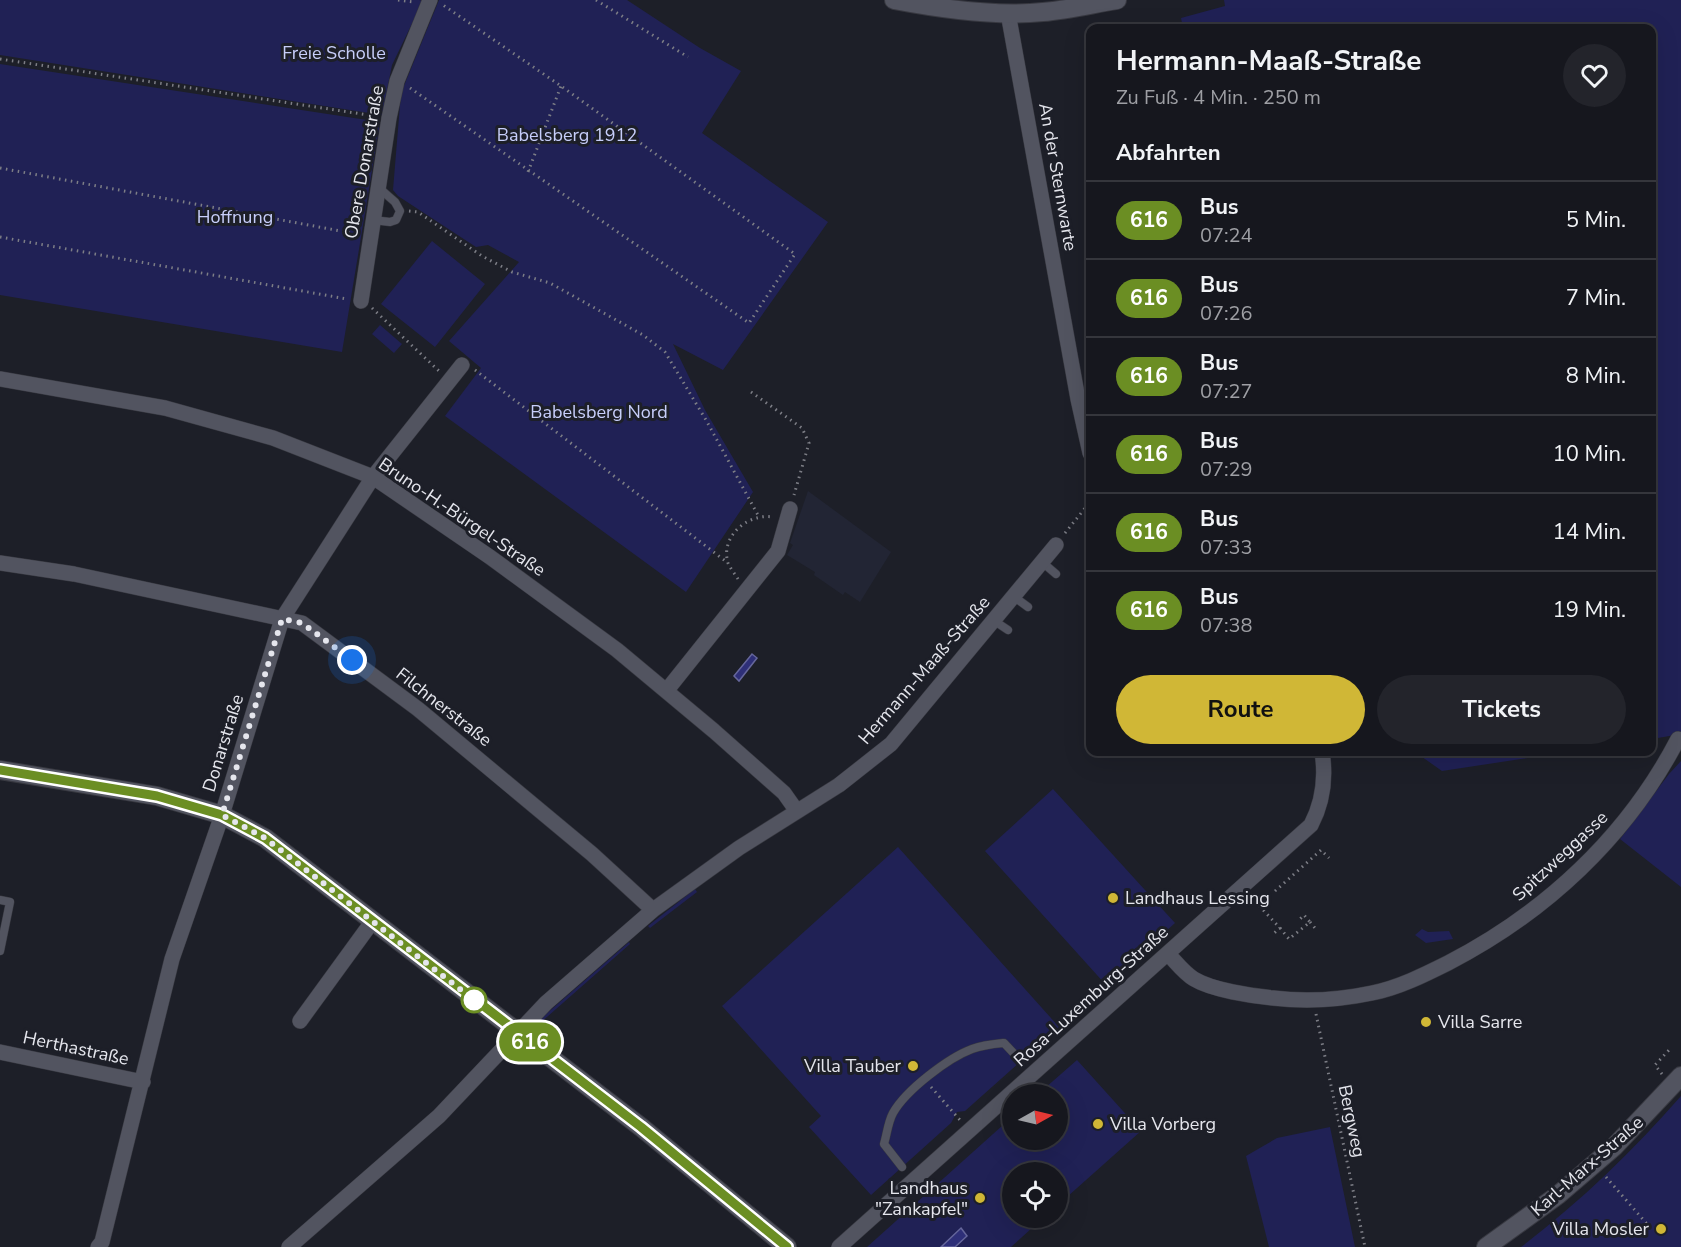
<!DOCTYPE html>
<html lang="de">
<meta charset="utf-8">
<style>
:root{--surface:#16171e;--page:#23242b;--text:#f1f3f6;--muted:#9e9fa4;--line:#35363c;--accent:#d0b736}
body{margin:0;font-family:"Nunito Sans",sans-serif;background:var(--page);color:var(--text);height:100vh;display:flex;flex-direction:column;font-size:22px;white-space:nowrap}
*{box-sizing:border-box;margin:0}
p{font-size:20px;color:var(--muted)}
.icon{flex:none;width:33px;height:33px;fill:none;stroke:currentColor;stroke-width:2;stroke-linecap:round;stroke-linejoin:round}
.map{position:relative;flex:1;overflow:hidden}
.panel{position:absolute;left:1086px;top:24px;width:570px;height:732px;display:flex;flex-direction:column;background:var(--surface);border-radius:12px;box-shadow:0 6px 24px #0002,0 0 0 2px var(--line)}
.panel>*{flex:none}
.badge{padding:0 12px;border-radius:20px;font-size:21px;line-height:39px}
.needle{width:39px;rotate:82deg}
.controls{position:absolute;left:1002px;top:1084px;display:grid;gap:12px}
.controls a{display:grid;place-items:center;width:66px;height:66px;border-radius:50%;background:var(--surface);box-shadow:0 6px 24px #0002,0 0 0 2px var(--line);font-size:30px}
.you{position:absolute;width:30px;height:30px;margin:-15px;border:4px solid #fff;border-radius:50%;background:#1a73e8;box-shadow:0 0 0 9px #1a73e833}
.map>.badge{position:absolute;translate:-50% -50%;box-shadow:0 0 0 3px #fff}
h2{padding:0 30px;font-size:22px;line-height:54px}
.round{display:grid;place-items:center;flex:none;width:63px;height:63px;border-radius:32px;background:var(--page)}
.head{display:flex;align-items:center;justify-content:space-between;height:102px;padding:0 30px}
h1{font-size:28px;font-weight:700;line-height:45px}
.primary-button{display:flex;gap:12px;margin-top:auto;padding:12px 30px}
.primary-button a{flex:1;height:69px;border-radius:36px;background:var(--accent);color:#111;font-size:24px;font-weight:700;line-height:69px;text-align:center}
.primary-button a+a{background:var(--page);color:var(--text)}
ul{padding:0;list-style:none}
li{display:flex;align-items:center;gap:18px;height:78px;padding:0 30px;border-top:2px solid var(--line)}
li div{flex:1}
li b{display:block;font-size:22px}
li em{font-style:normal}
li .badge{min-width:66px;font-weight:700;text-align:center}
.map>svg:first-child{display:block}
.built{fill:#222534}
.green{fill:#202155}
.water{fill:#2e2f78;stroke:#65669b;stroke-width:1.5}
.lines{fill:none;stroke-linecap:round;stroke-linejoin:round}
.lane-casing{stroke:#383941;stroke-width:9}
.street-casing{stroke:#383941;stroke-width:16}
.secondary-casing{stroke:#383941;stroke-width:20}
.path{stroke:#7d7e86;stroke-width:3;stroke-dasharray:1.5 4.5;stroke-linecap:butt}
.lane{stroke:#525460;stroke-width:8}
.street{stroke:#525460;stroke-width:15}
.secondary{stroke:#525460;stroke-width:18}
.line-casing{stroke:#fff;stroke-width:14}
.line{stroke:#6b8e23;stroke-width:9}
.walk{stroke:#e5e6ed;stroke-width:6;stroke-dasharray:0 10.8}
.poi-dot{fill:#d0b736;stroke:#1d1f28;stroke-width:2}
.stop-dot{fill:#fff;stroke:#6b8e23;stroke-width:3}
.labels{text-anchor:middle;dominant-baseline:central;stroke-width:6;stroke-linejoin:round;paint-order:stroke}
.park-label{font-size:18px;fill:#c7cefa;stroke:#1d1f28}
.street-label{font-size:18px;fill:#e5e6ed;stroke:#1d1f28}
.poi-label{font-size:18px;fill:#e5e6ed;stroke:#1d1f28;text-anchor:start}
</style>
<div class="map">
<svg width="1681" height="1247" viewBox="0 0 1681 1247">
<rect width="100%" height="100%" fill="#1d1f28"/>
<!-- built -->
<path class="built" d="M808 491 891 552 860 602 845 592 843 595 814 575 815 572 787 555 793 545 790 543Z"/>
<!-- green -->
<path class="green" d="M0 0H419L423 1 392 65 382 115 0 55Z
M439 0H627L700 48 741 71 702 133 828 222 723 370 673 344 705 410 753 492 686 592 445 416 481 368 449 341 519 262 488 245 476 247 398 196 393 190 401 93Z
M1224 0H1681V734L1652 739V28H1183L1181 18 1225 6Z
M0 64 380 122 342 352 0 295Z
M432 241 485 284 435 347 381 304Z
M380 325 402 344 394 353 372 334Z
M1415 752H1567L1442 771Z
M1681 761V887L1620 839 1669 774Z
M1053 789 1175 923 1106 985 985 851Z
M898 847 1059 1027 965 1111 957 1112 951 1123 871 1195 809 1127 821 1116 722 1006Z
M695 889 697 892 650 928 648 926Z
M1422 929 1428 932 1449 931 1453 939 1426 943 1415 935Z
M629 942 630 944 539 1024 538 1021Z
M1077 1060 1141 1131 1058 1205V1173H1012V1218H1043L1011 1247H867L1012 1117V1140H1058V1095H1037Z
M1681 1096V1247H1521C1580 1202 1633 1151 1681 1096Z
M1330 1127 1355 1247H1269L1246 1156 1277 1138Z"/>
<!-- water -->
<path class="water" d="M752 654 757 658 739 681 734 676Z
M961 1228 967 1236 955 1247H941Z"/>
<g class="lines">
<defs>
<path id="lane" d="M373 220 390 222 396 220 400 211 395 202 379 188
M1042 562 1056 574
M1013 596 1028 607
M993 620 1008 630
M0 900 10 902 0 951
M902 1167 884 1144C887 1134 888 1122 893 1113 906 1090 948 1058 972 1049 983 1045 994 1044 1004 1043L1021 1061"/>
<path id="street" d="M1008 13 1078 399 1090 453
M361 301 389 118 397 81 430 0
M0 379 165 408 273 438 373 477 490 557 617 650 714 731 784 793 796 810
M0 563 74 574 302 623 418 709 592 854 653 910
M667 690 778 551 790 509
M1168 954C1176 962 1184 973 1194 979 1212 990 1252 996 1273 998 1306 1002 1339 1000 1372 993 1398 988 1424 975 1448 963 1545 913 1627 837 1678 739
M300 1021 372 922
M0 1052 143 1082
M98 1247 102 1242 172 959 222 815 282 619 373 477 462 365
M289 1247 439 1116 546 1003 653 910 739 848 839 785 891 744 1056 545
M839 1247 1311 825C1323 802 1326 777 1322 752"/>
<path id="secondary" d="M894 0C941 9 995 17 1043 12 1068 10 1092 4 1117 0
M0 770 157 796 222 815 265 838 641 1127 787 1247
M1486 1247 1558 1195 1614 1147 1681 1076"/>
</defs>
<!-- lane casing -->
<use href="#lane" class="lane-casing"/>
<!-- street casing -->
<use href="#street" class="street-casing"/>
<!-- secondary casing -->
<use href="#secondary" class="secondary-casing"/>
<!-- path -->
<path class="path" d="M398 0 414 2
M596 0 688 57
M0 59 375 116
M410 88 749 323 795 254 561 86 443 5
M0 168 357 234
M528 172 561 86
M1090 208V213
M409 211 418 212 482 256 512 272 550 283 643 335 665 352 706 420 759 517
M0 237 347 299
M372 308 439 371
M475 370 728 563
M751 392 802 428 809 443 794 495
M1065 533 1090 502
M738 579C735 574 730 568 728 563 720 536 748 513 773 517
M1275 891 1321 850 1329 858
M1251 897 1280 928 1272 935
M1310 922 1315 928
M1280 928 1289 939 1310 922 1304 915 1300 919
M1316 1014 1365 1247
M1662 1074 1655 1065 1670 1049
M931 1087 960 1120
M1606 1177 1647 1224"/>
<!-- lane -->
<use href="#lane" class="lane"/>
<!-- street -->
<use href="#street" class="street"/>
<!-- secondary -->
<use href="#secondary" class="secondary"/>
</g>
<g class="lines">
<defs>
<path id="line" d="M0 770 157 796 222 815 265 838 641 1127 787 1247"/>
</defs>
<!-- line casing -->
<use href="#line" class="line-casing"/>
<!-- line -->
<use href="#line" class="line"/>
<!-- walk -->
<path class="walk" d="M352 660 302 623 282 619 222 815 265 838 474 1000"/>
</g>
<!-- markers -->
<g class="poi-dot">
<circle cx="1113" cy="898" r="6"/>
<circle cx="1426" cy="1022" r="6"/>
<circle cx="913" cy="1066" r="6"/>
<circle cx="1098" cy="1124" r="6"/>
<circle cx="980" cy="1198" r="6"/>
<circle cx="1661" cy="1229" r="6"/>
</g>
<circle class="stop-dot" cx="474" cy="1000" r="12"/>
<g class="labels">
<!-- park labels -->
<g class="park-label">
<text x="334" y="53">Freie Scholle</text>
<text x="567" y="135">Babelsberg 1912</text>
<text x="235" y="217">Hoffnung</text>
<text x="599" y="412">Babelsberg Nord</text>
</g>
<!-- street labels -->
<g class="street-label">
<text transform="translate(364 162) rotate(-80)">Obere Donarstraße</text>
<text transform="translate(1058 177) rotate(80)">An der Sternwarte</text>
<text transform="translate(462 517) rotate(34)">Bruno-H.-Bürgel-Straße</text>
<text transform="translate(924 670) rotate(-49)">Hermann-Maaß-Straße</text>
<text transform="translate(444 707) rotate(38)">Filchnerstraße</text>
<text transform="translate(223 743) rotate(-73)">Donarstraße</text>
<text transform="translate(1560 856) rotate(-43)">Spitzweggasse</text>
<text transform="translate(1091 996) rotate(-42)">Rosa-Luxemburg-Straße</text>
<text transform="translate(76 1048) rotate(12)">Herthastraße</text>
<text transform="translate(1352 1121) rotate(78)">Bergweg</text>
<text transform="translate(1587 1166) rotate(-41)">Karl-Marx-Straße</text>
</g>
<!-- poi labels -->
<g class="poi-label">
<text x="1125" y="898">Landhaus Lessing</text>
<text x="1438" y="1022">Villa Sarre</text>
<text x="901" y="1066" text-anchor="end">Villa Tauber</text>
<text x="1110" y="1124">Villa Vorberg</text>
<text x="968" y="1188" text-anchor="end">Landhaus<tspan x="968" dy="21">"Zankapfel"</tspan></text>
<text x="1649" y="1229" text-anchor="end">Villa Mosler</text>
</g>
</g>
</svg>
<div class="controls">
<a><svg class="needle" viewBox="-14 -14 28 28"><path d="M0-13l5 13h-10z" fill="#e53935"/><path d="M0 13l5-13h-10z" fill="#9e9fa4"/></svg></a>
<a><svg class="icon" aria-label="locate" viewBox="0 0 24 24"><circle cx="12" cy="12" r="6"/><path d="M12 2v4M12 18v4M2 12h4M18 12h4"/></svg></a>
</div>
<div class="you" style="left:352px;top:660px"></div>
<b class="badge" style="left:530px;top:1042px;background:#6b8e23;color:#fff">616</b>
<section class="panel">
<div class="head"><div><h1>Hermann-Maaß-Straße</h1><p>Zu Fuß · 4 Min. · 250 m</p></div><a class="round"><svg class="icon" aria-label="heart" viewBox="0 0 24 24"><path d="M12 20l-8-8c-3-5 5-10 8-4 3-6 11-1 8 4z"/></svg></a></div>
<h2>Abfahrten</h2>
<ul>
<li><span class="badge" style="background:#6b8e23;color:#fff">616</span><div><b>Bus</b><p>07:24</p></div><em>5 Min.</em></li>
<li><span class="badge" style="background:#6b8e23;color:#fff">616</span><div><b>Bus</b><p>07:26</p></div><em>7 Min.</em></li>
<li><span class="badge" style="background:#6b8e23;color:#fff">616</span><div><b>Bus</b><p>07:27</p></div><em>8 Min.</em></li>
<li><span class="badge" style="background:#6b8e23;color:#fff">616</span><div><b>Bus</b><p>07:29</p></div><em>10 Min.</em></li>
<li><span class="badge" style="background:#6b8e23;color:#fff">616</span><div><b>Bus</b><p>07:33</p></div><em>14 Min.</em></li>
<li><span class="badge" style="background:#6b8e23;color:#fff">616</span><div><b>Bus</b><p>07:38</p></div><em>19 Min.</em></li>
</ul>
<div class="primary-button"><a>Route</a><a>Tickets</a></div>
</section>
</div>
